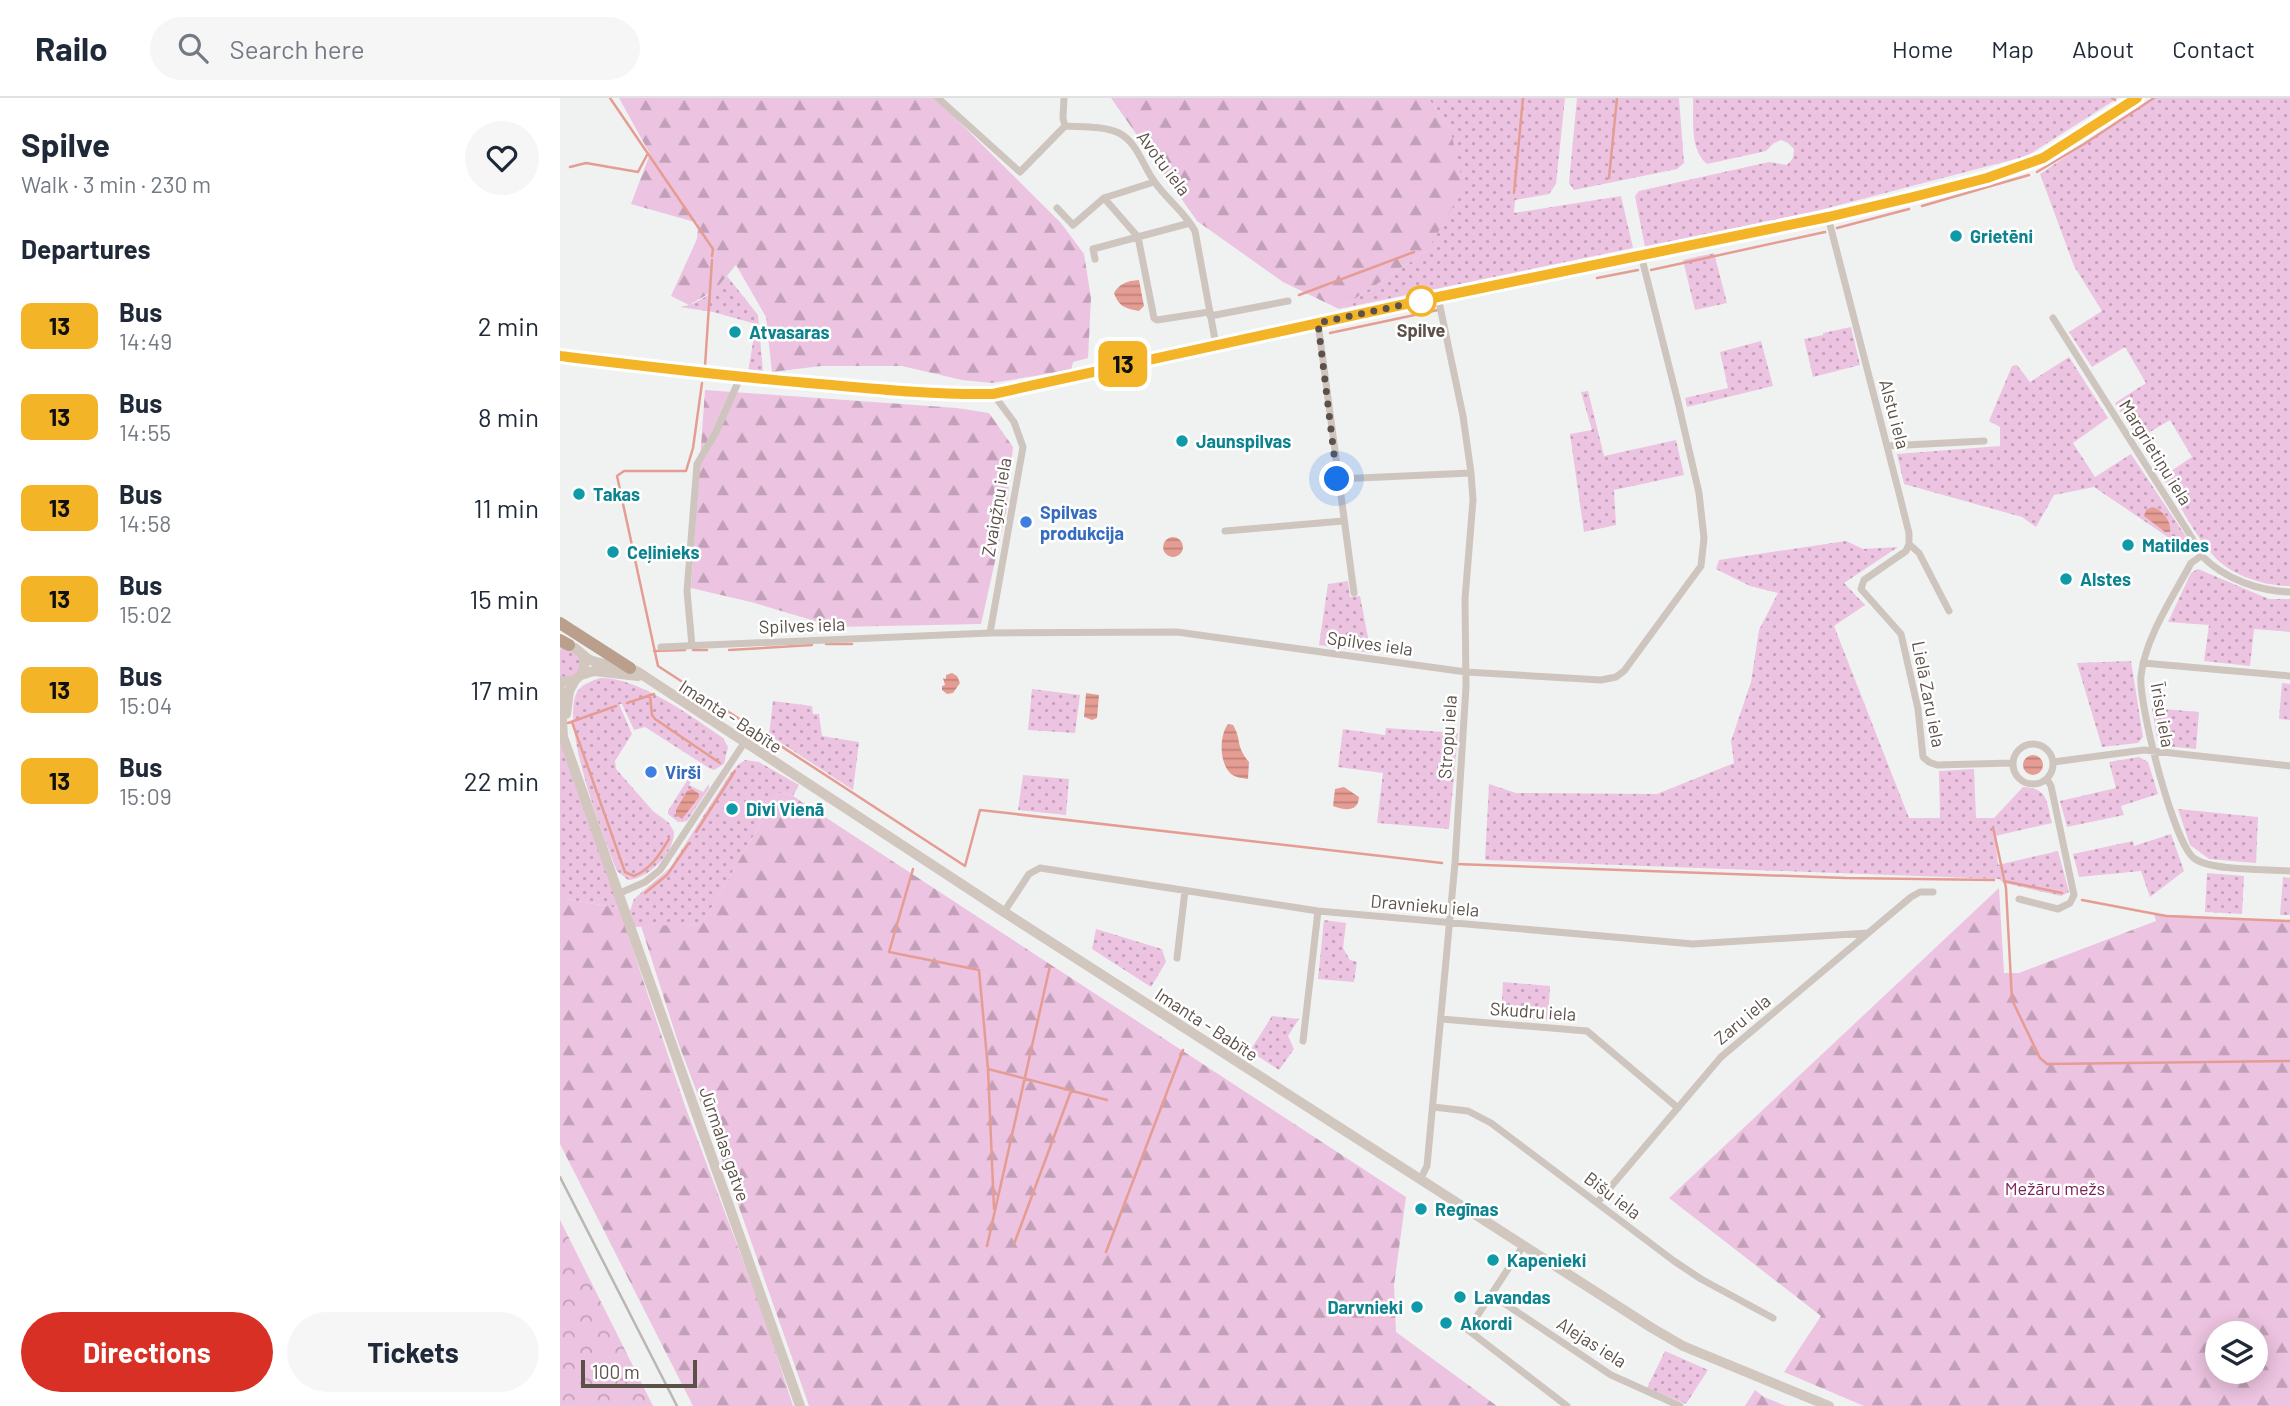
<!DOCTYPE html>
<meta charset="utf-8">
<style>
:root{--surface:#fff;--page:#f6f6f7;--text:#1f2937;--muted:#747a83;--line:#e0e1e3;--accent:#d93025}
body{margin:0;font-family:Barlow,sans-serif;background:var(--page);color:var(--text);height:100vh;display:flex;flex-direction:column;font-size:26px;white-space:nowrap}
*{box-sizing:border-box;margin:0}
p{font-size:23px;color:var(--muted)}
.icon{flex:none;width:38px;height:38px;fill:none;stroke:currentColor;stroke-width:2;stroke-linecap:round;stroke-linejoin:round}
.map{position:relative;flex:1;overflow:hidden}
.panel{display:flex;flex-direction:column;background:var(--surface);width:560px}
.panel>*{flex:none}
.badge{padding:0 14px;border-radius:10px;font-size:24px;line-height:46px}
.buttons{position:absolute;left:1645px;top:1223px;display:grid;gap:14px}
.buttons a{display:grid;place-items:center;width:63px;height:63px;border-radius:50%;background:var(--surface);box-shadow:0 4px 18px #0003;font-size:35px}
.scale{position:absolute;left:21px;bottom:18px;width:116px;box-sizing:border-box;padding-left:7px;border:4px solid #5c5149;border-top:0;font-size:19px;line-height:24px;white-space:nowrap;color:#5c5149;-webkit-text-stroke:5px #fff;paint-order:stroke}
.you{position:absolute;width:35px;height:35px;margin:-18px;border:5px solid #fff;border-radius:50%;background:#1a73e8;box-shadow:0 0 0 10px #1a73e833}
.map>.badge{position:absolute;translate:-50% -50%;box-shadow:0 0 0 4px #fff}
h2{padding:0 21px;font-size:26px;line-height:63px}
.round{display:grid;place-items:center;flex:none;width:74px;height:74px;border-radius:37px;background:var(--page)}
.headline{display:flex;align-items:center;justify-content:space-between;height:119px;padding:0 21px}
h1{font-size:33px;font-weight:700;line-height:52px}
.action{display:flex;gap:14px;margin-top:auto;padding:14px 21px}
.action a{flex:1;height:80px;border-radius:42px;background:var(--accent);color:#fff;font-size:28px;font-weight:700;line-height:80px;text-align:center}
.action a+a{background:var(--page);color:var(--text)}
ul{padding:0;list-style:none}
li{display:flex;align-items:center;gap:21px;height:91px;padding:0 21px}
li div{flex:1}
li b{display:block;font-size:26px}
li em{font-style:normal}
li .badge{min-width:77px;font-weight:700;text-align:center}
header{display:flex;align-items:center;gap:42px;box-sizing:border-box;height:98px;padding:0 35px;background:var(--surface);border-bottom:2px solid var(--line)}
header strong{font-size:33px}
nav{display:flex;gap:38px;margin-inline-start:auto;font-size:24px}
.search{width:490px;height:63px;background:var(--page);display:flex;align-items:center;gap:18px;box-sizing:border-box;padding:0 24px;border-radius:38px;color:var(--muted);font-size:26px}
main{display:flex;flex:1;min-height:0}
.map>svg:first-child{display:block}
.grass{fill:url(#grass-dots)}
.forest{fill:url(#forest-firs);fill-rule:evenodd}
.park{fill:url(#park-crowns)}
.water{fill:url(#water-rules)}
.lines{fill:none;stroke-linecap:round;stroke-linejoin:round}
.stream{stroke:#e59d93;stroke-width:2.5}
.street{stroke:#cec5bf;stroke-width:7}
.secondary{stroke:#d2c7bf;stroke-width:10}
.highway{stroke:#baa08c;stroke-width:12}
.rail{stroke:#bab6b3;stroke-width:2.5}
.line-casing{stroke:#fff;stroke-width:16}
.line{stroke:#f4b427;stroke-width:10}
.walk{stroke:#5c5149;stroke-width:7;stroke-dasharray:0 12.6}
.culture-dot{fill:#0f9aa8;stroke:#fff;stroke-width:2.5}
.stop-dot{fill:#fff;stroke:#f4b427;stroke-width:3.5}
.shop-dot{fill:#3f7fe0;stroke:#fff;stroke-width:2.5}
.labels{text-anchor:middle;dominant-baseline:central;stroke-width:5;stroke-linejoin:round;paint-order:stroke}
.street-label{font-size:18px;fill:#5c5149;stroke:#fff}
.culture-label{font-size:18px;font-weight:bold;fill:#0d838f;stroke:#fff;text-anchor:start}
.stop-label{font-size:18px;font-weight:bold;fill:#5c5149;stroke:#fff}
.shop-label{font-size:18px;font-weight:bold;fill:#366cbe;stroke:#fff;text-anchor:start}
.park-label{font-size:18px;fill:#781f54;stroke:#fff}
</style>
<header>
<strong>Railo</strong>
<div class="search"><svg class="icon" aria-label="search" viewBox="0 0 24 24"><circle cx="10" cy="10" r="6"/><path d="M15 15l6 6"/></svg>Search here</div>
<nav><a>Home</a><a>Map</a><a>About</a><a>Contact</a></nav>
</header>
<main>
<section class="panel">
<div class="headline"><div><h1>Spilve</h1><p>Walk · 3 min · 230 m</p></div><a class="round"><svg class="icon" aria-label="heart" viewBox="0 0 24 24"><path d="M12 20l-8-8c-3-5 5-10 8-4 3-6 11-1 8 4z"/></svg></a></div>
<h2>Departures</h2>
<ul>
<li><span class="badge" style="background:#f4b427;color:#111">13</span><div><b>Bus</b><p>14:49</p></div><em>2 min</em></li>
<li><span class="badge" style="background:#f4b427;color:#111">13</span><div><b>Bus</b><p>14:55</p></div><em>8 min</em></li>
<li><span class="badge" style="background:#f4b427;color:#111">13</span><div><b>Bus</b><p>14:58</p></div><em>11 min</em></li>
<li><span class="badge" style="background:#f4b427;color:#111">13</span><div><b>Bus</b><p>15:02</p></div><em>15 min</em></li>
<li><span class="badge" style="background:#f4b427;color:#111">13</span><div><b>Bus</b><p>15:04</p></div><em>17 min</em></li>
<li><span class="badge" style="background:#f4b427;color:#111">13</span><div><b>Bus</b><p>15:09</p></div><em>22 min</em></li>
</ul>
<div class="action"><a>Directions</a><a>Tickets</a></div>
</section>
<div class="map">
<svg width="1730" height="1308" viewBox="0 0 1730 1308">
<defs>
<pattern id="grass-dots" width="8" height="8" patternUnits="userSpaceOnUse" patternTransform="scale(1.75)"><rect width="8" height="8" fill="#ecc3e0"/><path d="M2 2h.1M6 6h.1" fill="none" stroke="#c2a1b8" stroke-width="1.8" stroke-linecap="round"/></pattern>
<pattern id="forest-firs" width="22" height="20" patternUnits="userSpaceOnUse" patternTransform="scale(1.75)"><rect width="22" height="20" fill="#ecc3e0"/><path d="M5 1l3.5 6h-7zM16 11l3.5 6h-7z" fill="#c2a1b8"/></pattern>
<pattern id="park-crowns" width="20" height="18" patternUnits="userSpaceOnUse" patternTransform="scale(1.75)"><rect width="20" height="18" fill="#ecc3e0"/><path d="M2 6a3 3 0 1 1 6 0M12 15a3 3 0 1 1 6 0" fill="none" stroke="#c2a1b8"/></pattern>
<pattern id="water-rules" width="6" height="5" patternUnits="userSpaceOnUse" patternTransform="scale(1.75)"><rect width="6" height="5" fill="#e59d93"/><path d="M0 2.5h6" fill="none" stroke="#bd827a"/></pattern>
</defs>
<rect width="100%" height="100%" fill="#f0f2f2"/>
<!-- grass -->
<path class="grass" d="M868 0H1005L996 86 989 96 955 102 954 115 1061 98 1073 150 779 211 867 153 890 30Z
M1017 0H1119L1124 65 1117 71 1014 92 1009 85Z
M1133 0H1558L1467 58 1260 112 1085 149 1075 98 1079 93 1209 64 1227 67 1233 60 1234 51 1228 45 1221 42 1214 45 1206 53 1147 66C1129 51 1134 21 1133 0Z
M1593 0H1730V488C1704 488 1669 477 1652 456 1634 436 1617 402 1602 379L1632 359 1610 322 1578 341 1555 305 1586 285 1565 249 1532 269 1509 234 1542 213 1514 168 1480 76Z
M1154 155 1167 205 1135 212 1123 162Z
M167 178 198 217 203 274H188L196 226 153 214 120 209C140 206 155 193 167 178Z
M1291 229 1300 267 1253 279 1244 241 1263 237V235Z
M1201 243 1213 288 1127 309 1125 300 1168 290 1160 254Z
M1509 259 1548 320 1513 345 1535 379 1571 356 1629 443 1627 452 1534 389 1494 397 1476 429 1462 419 1344 386 1337 356 1440 348V329L1429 323 1452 268 1457 267 1470 284Z
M1028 293 1044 358 1116 342 1124 377 1054 392 1056 427 1024 434 1010 336 1032 332 1021 294Z
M1286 443 1303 451 1338 449 1284 485 1305 507 1274 528 1349 720H1380L1379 673 1414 671 1416 720H1434L1463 689C1489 691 1486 703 1492 725L1435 738 1438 767 1498 753 1509 794 1501 798 1444 785 1439 781 925 762 929 686 956 695 1097 696 1174 665 1171 643 1191 584 1199 532 1218 495 1190 488 1156 471 1159 462Z
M1638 471 1709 501H1730V534L1694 531 1690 568 1644 563 1649 527 1608 524 1631 475Z
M788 483 790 499 800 498 811 555 759 547 768 486Z
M2 551 14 552 22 565 15 579 0 580V552Z
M1571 563 1583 639 1578 645 1542 649 1517 565Z
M40 580C76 578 133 619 163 640L168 649 164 666 154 672 149 670 85 629 74 632 62 606H59L72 636 55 663 56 671 93 713 109 725 114 734C114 755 88 781 68 782L57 773C43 737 0 628 17 594 22 586 32 583 40 580Z
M1722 585 1730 586V622L1719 621Z
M472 591 520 597 515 635 468 632Z
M213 603 252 608 253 616H259L262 638 299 644 293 692 209 637Z
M1592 610 1639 614 1636 651 1604 648 1597 641Z
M826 630 898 635 889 731 817 725 823 675 778 669 783 631 825 637Z
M0 644 59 810 0 800Z
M1579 659 1588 664 1598 696 1561 708 1564 717 1507 729 1500 703 1556 690 1549 664Z
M185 662 199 664 239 687 233 698 219 694 142 826 75 829 70 813 74 801 110 770 170 676 178 667Z
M135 676 129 687 143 694 149 686V690L127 723 118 724 108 716V713L128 681Z
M463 677 509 681 506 717 458 712Z
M1618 711 1698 719 1696 765 1649 761 1630 747Z
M1611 736 1624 773 1590 799 1581 773 1519 779 1513 756 1573 743 1574 748Z
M1647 775 1684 778 1682 816 1645 814Z
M1723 779 1730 780V817H1720Z
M764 822 786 825 783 850 790 862 797 864 794 884 758 881Z
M536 831 602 851 606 864 591 889 532 851Z
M943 884 990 888 988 922 941 919Z
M712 918 739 921 728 938 734 951 719 972 690 953Z
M1105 1253 1148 1272 1126 1306 1087 1290Z"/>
<!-- forest -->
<path class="forest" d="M59 0H375L501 125 524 156 531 200 528 260 513 264 511 272 432 285 402 282 342 268H261L212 274 206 219 176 167 155 192 129 207 111 198 137 141 138 125 71 106 90 56Z
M551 0H868L890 30 904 90 867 153 779 211 723 184 637 123Z
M145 292 397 310 429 315 453 349 446 414 421 526 275 529 191 504 131 490Z
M219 694 233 698 846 1099 834 1187 836 1234 937 1308H249L167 1075 118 944 81 828 142 826Z
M1439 790 1444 875H1459L1596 823 1594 816 1730 823V1308H1304L1224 1274 1261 1218 1109 1100ZM1657 1236H1696V1274H1657Z
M0 800 59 810 125 1008 206 1224 233 1308H133L0 1046Z
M1195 1292 1204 1299 1226 1308H1185Z"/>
<!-- park -->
<path class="park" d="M0 1122 93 1308H0Z"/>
<!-- water -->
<path class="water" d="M579 182 584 208 579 213C565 210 559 209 554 195 560 185 567 183 579 182Z
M1592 409C1602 411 1612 424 1610 434H1605L1584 418 1586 412Z
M603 449a10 10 0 1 1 20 0a10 10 0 1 1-20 0Z
M392 575 397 578 400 585 393 595 387 596 382 592V588L385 587 383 580 386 581V577Z
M526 595 539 597 537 620 532 622 524 619Z
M668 626 673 627C682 642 675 647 689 664L688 681C683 680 676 680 671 676 659 665 659 638 668 626Z
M1463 667a10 10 0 1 1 20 0a10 10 0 1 1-20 0Z
M784 689 799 699C798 715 784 712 773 708L775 691Z
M132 691 139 696V699L122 721 116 717V712L127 693Z"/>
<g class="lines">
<!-- stream -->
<path class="stream" d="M50 0 153 151 152 158
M1552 0 1555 2
M10 69 26 65 78 74 87 57
M1477 74 1524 46 1594 0
M1049 80 1057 0
M954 95 963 0
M1362 108 1469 77
M1277 130 1349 111
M1091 172 1265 134
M1037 180 1078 172
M739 197 854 154
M770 235 878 212
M145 268 152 162
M142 285 133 350 126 373H64L57 378 98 568 405 768 420 712 882 765
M266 546H292
M133 552H147
M169 552 252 547
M94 553 125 552
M90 597 92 617 95 621 160 665
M67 605 94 596
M12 624 65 774 74 778C91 771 100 756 109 741
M8 625 56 608
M1433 729 1446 790 1452 902 1480 960 1487 966 1730 963
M136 734 175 673
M895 766 1286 780 1434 782
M353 771 329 854 419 872 428 971 434 1111
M1444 783 1502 795
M85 795 107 777 129 745
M1522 802 1606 818 1730 823
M428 971 547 1002
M454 1146 511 993
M427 1148 490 868
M546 1154 623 952"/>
<!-- street -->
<path class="street" d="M378 0 460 74 505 28C522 29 544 28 559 35 577 44 583 68 594 83 606 101 625 114 635 133L656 247
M504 0 503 20 505 28
M544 100 594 84
M497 110 513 127 544 100 578 139 594 220 597 222 649 214
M1268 119 1338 391 1349 435V446L1359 455 1389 513
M535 161 533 151 630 125
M650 218 728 203
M1493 220 1632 440C1635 446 1638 454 1643 459 1665 481 1699 493 1730 494
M758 225 794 495
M1327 348 1424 343
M777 381 911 375
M665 433 783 423
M1349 446 1346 453 1304 482 1301 491 1341 536 1358 611 1363 659 1369 664 1377 667 1452 665
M1641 458 1631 465C1613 499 1585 540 1581 578 1578 604 1614 748 1635 761 1653 773 1706 771 1730 773
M430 535 463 349 454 324 433 296
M132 548 127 493 137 366 155 336 180 280
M101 549 430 535 617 534 906 574 1041 582 1056 579 1064 573 1141 468 1144 440 1139 395 1118 304 1081 157
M1583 565 1730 578
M1453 666a20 20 0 1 1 40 0a20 20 0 1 1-40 0Z
M1493 664 1584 652 1730 668
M60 795 85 784 100 772 184 645
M1459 801 1498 811 1510 805 1514 797 1491 688 1487 681
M444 814 469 776 480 770 758 813 1133 846 1308 835
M617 860 625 793
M881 921 1027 933 1118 1010
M743 943 758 813
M873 1009 908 1013 931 1025 1114 1163 1141 1181 1213 1220
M860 1082 867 1068 895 765 906 589 905 501 913 402 911 375 903 318 878 199
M1037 1105 1161 959 1351 799 1360 794H1373
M963 1148 908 1232 1007 1308
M932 1197 1051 1277 1120 1308"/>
<!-- secondary -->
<path class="secondary" d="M0 258C89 269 178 279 267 287 322 292 377 297 433 296L878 199 1268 119 1353 99 1427 80 1483 60 1577 0
M4 547C18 547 21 559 33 563 48 569 63 566 78 574L444 814 1092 1230 1123 1248 1269 1308
M21 577 34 573 78 578
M0 583C18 586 28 574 23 557
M0 591 3 639 240 1308
M6 616 9 593 15 582"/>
<!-- highway -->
<path class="highway" d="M0 525 70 570
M0 542 9 547"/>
<!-- rail -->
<path class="rail" d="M0 1079 117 1308"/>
</g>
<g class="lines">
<defs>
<path id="line" d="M0 258C91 269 181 280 272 287 326 292 379 297 433 296L878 199 1268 119 1353 99 1427 80 1483 60 1577 0"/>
</defs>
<!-- line casing -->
<use href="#line" class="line-casing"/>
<!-- line -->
<use href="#line" class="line"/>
<!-- walk -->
<path class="walk" d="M777 381 758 225 861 203"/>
</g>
<!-- markers -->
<g class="culture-dot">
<circle cx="1396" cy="138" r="7"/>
<circle cx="175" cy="234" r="7"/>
<circle cx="622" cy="343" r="7"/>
<circle cx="19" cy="396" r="7"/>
<circle cx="1568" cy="447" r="7"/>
<circle cx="53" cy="454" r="7"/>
<circle cx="1506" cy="481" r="7"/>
<circle cx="172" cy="711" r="7"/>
<circle cx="861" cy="1111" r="7"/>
<circle cx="933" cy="1162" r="7"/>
<circle cx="900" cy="1199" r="7"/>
<circle cx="857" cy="1209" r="7"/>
<circle cx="886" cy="1225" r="7"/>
</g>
<circle class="stop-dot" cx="861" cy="203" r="14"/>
<g class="shop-dot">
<circle cx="466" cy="424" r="7"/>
<circle cx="91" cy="674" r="7"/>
</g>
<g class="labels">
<!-- street labels -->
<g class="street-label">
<text transform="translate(604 65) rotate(53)">Avotu iela</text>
<text transform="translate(1335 316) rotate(75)">Alstu iela</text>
<text transform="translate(1596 354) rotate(58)">Margrietiņu iela</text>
<text transform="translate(436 409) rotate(-80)">Zvaigžņu iela</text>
<text transform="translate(242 527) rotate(-2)">Spilves iela</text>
<text transform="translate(810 545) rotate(8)">Spilves iela</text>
<text transform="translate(1369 596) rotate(79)">Lielā Zaru iela</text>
<text transform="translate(1603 617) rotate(80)">Īrisu iela</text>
<text transform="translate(171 618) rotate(33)">Imanta - Babīte</text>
<text transform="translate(887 639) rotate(-86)">Stropu iela</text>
<text transform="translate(865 807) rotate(5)">Dravnieku iela</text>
<text transform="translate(973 913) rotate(4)">Skudru iela</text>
<text transform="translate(1182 921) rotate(-40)">Zaru iela</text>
<text transform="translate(647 926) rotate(33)">Imanta - Babīte</text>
<text transform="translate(165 1046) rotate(71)">Jūrmalas gatve</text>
<text transform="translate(1053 1097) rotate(37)">Bišu iela</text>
<text transform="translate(1032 1244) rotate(32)">Alejas iela</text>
</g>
<!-- culture labels -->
<g class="culture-label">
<text x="1410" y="138">Grietēni</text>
<text x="189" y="234">Atvasaras</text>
<text x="636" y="343">Jaunspilvas</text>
<text x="33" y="396">Takas</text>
<text x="1582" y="447">Matildes</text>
<text x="67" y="454">Ceļinieks</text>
<text x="1520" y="481">Alstes</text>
<text x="186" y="711">Divi Vienā</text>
<text x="875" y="1111">Regīnas</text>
<text x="947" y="1162">Kapenieki</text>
<text x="914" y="1199">Lavandas</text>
<text x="843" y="1209" text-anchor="end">Darvnieki</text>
<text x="900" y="1225">Akordi</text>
</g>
<!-- stop labels -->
<g class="stop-label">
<text x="861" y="232">Spilve</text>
</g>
<!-- shop labels -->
<g class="shop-label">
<text x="480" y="414">Spilvas<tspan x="480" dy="21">produkcija</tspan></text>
<text x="105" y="674">Virši</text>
</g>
<!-- park labels -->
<g class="park-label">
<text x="1495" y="1090">Mežāru mežs</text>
</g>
</g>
</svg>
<div class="buttons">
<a><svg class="icon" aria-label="layers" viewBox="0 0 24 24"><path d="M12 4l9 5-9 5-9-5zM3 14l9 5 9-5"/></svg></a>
</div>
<div class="scale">100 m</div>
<div class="you" style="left:777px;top:381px"></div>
<b class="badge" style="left:563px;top:266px;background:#f4b427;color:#111">13</b>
</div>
</main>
